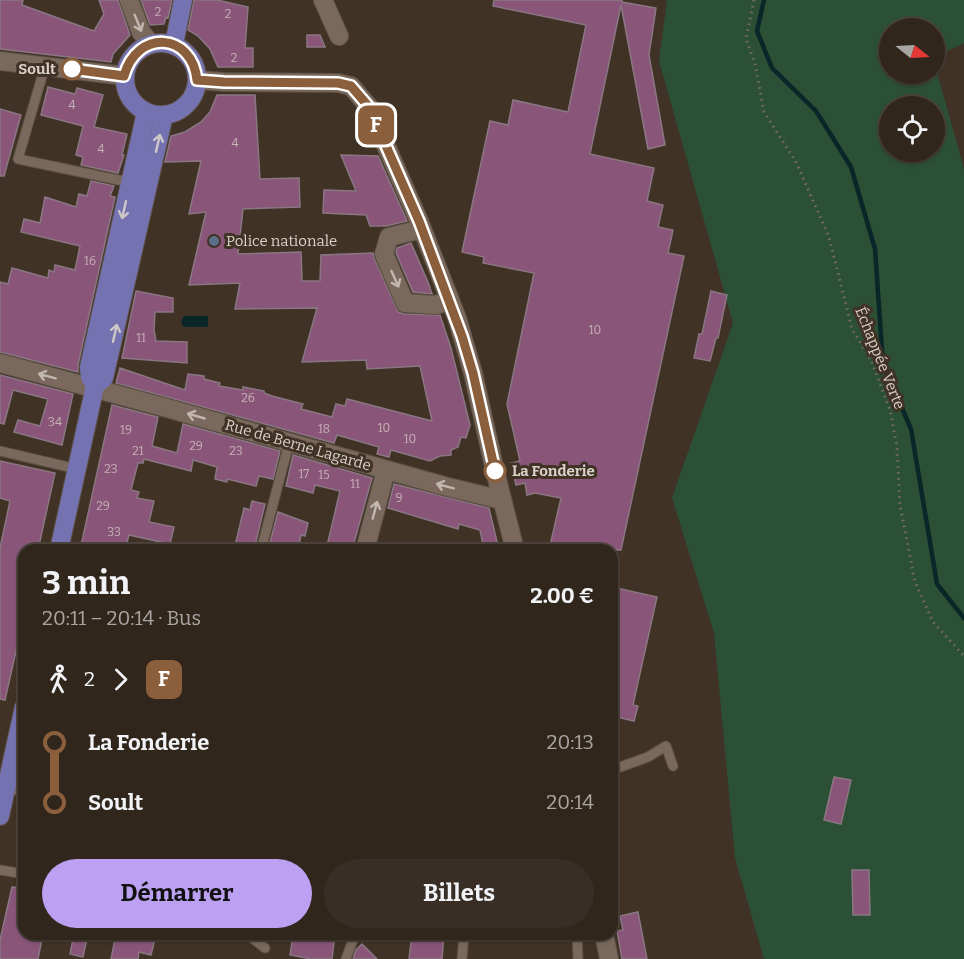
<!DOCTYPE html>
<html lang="fr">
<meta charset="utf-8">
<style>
:root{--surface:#30261c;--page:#382e25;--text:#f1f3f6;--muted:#a8a5a3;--line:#4b433b;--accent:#bca0f2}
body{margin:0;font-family:Bitter,serif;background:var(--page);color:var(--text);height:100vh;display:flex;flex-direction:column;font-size:22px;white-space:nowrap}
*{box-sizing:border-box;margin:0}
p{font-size:20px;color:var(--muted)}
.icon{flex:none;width:33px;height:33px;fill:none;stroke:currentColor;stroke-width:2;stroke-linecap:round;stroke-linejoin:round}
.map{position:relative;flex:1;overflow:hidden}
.side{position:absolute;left:18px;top:544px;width:600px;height:396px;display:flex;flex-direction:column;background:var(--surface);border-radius:18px;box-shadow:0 2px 4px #0004,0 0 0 2px var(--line)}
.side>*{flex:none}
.badge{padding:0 12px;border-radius:9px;font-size:21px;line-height:39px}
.needle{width:39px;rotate:108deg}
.tools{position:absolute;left:879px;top:18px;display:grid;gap:12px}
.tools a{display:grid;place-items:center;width:66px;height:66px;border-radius:50%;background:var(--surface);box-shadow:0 2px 4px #0004,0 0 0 2px var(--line);font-size:30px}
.map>.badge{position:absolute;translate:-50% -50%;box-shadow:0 0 0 3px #fff}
.legs{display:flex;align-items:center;gap:9px;height:66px;padding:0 24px;font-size:20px}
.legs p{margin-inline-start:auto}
.summary{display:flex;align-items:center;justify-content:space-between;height:102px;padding:0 24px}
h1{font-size:33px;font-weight:700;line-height:45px}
.button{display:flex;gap:12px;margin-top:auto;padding:12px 24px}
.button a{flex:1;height:69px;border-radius:36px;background:var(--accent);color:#111;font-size:24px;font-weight:700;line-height:69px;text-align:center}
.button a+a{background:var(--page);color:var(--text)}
ul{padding:0 24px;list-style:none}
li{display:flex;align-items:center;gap:21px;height:60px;font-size:22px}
li i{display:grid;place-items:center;width:9px;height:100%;margin:0 8px;background:currentColor}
li i::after{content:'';width:15px;height:15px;margin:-8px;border:4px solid;border-radius:50%;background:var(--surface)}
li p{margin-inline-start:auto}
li:first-child i{background:linear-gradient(#0000 50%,currentColor 0)}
li:last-child i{background:linear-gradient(currentColor 50%,#0000 0)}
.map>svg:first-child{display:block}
.green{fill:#2c5035;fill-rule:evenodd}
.water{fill:#092628}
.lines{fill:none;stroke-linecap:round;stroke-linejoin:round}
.stream{stroke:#092628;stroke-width:4.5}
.building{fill:#895578;stroke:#8a7783;stroke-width:1.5}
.lane-casing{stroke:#5c5045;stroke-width:11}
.street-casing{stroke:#5c5045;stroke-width:20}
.primary-casing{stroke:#5c5045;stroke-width:20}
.path{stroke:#786c61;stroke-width:3;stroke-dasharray:1.5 4.5;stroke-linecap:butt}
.lane{stroke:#79685b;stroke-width:9}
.street{stroke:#79685b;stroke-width:18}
.primary{stroke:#7572b2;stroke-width:18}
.oneway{stroke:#c2b7ae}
.oneway2{stroke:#d0c8c7}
.line-1-casing{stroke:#fff;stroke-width:14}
.line-1{stroke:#8b5e3c;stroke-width:9}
.stop-1-dot{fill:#fff;stroke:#8b5e3c;stroke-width:3}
.service-dot{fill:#5c6f8a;stroke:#403225;stroke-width:2}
.labels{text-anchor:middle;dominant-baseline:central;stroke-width:6;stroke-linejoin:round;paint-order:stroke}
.number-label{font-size:12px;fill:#c6b2b5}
.stop-label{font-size:15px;font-weight:bold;fill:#dad1c9;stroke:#403225;text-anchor:end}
.poi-label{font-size:15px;fill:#dad1c9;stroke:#403225;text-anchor:start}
.street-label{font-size:15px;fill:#dad1c9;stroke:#403225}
</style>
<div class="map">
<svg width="964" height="959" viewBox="0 0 964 959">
<rect width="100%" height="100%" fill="#403225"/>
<!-- green -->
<path class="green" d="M667 0H964V43L935 57 934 28H890V74H934L935 65 964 169V959H764L735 858 714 633 672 498 733 323 659 61ZM890 106H934V152H890Z"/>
<!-- water -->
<path class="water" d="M184 316H208V327H184L181 322Z"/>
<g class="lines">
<!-- stream -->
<path class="stream" d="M764 0 757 31 772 68 816 111 851 167 875 249 883 364 911 429 937 584 964 618"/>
</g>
<!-- building -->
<path class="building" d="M0 0H23L22 5 94 31 104 14 99 0H118L130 35 113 54 111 62 0 49Z
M141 0H172L168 18 166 17 164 24 150 25Z
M194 0H217L248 7 245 48H253V67H218L210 49 198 36 188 30Z
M494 0H622V2L656 8 649 55 665 145 648 149 621 5 590 154 654 168 647 201 663 205 658 227 673 230 668 253 684 256 621 550H549L561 498 535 493 527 495 525 483 516 485 511 463 520 461 507 404 534 273 483 263 484 257 462 252 490 121 508 125 513 100 568 112 586 25 493 6Z
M307 35H320L325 47H307Z
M48 87 75 94 77 88 103 95 94 127 127 134 122 155H124L118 173 81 165 83 157 76 155 83 126 41 115Z
M217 95H255L260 179 299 178 300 207 243 209 238 254 301 252 302 281H320L321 255 373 253 374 258 398 312 404 314 440 315 451 348 470 425 466 438 461 437 458 447 451 450V455L440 456 430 461 391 450 389 457 377 454 379 447 337 435 334 443 116 383 120 368 185 390 188 374 204 376V379L220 383 219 386 243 390V387L264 391V393L272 396 303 404 301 409 332 417 336 404 345 406 347 399 432 421 420 366 367 369 366 360 302 362 317 308 235 309 240 283 189 285 206 212 189 214 201 161 165 162 171 136 185 132 201 122 210 112Z
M0 109 21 115 4 176H0Z
M341 155 378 156 407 221 386 226H370L366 215 323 213 324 190 356 191Z
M91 181 114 186 110 196 115 197 78 365V372L0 352V282L8 284 12 268 48 278 49 270 54 272 55 265 75 270 80 246 21 232 24 219 40 223 45 197 76 207 79 194 87 196Z
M411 243 428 282 432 294 413 292 396 253 397 248Z
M136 291 173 298V312H155L154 330 156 341 187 342V363L122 358Z
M711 291 727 295 718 338H716L710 361 694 358 699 334H702Z
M0 375 73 394 62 445 14 432 18 420 40 426 48 399 13 390 4 424 0 423Z
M112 405 158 417 152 446 177 453 183 424 280 451 273 479 259 476 256 486 227 479V482L215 479 217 467 193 460 191 471 144 459 143 463H138L131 490 139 492 137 498 154 501 149 522 174 527 170 544 129 535 125 550H80Z
M293 455 372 478 352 550H326L340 491 315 485 313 493 286 486Z
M0 461 55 473 38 550H24V616L5 700 0 699V548L10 501 0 498Z
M394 484 489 508 499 550H484L480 530 459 524 458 529 388 508Z
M252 501 265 504 254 550H234L244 508 250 510Z
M278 512 308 523 305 536 301 535 298 550H268Z
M612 587 657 597 633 705 638 706 634 721 612 716Z
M834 777 851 780 841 824 824 820Z
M852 870H869L870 915H853Z
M12 887 24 888V934H43L38 959H0V940Z
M638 912 647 959H622L617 931 623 930 620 916Z
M74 934H88L83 957 70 954Z
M116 934H156L151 955 139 952 138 959H111Z
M319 934H335L332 959H311L290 955 293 936 318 940Z
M412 934H444L442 959H409Z
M362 944 377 959H353L356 950Z"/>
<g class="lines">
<defs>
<path id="lane" d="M45 66 18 159 133 183
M0 451 77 469
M261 550 289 443
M612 770 648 757 666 746 673 766
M6 788 24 792
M0 870 24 874
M247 934 265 948
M577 934 578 959
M346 959 354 937 359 934
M462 959 464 934"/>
<path id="street" d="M129 0 141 32 151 44
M323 0 339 36
M0 61 125 76
M197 80 224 82 338 83 351 86 369 107 419 221 457 318 473 373 495 471 515 550
M422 229 389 237 384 254 405 303 435 305 450 301
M0 363 167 408 444 486 502 500
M365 550 386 470
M604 934 609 959"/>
<path id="primary" d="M125 79a36 36 0 1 1 72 0a36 36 0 1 1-72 0Z
M174 44 183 0
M95 386 90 377 89 367 146 112
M59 550 95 386 104 378 164 115
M0 816 24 707"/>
</defs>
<!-- lane casing -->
<use href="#lane" class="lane-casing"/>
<!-- street casing -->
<use href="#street" class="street-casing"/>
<!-- primary casing -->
<use href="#primary" class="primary-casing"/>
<!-- path -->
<path class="path" d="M754 0 746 39 755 64 764 112 796 162 829 237 852 329 871 360 890 410 897 447 900 505 915 582 933 622 964 656"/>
<!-- lane -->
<use href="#lane" class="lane"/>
<!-- street -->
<use href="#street" class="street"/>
<!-- primary -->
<use href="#primary" class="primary"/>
</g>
<!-- one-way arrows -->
<defs><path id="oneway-shaft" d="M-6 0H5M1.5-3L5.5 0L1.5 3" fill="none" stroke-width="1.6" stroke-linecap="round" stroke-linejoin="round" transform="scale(1.5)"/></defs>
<g class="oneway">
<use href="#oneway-shaft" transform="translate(138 23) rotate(68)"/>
<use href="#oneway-shaft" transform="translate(395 279) rotate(66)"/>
<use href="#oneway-shaft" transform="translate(47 376) rotate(-165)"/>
<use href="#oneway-shaft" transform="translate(196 416) rotate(-164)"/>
<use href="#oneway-shaft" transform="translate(445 486) rotate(-165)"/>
<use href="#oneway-shaft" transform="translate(375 510) rotate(-75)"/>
</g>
<g class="oneway2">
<use href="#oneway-shaft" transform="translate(158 143) rotate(-77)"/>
<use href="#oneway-shaft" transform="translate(124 210) rotate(103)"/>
<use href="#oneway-shaft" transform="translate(115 333) rotate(-77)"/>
</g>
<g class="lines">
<defs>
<path id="line-1" d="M72 69 124 76C137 29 192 32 197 80L224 82 338 83 351 86 369 107 419 221 462 336 473 373 495 471"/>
</defs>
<!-- line-1 casing -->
<use href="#line-1" class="line-1-casing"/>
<!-- line-1 -->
<use href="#line-1" class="line-1"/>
</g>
<!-- markers -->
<g class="stop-1-dot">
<circle cx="72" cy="69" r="10"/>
<circle cx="495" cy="471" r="10"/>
</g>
<circle class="service-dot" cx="214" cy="241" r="6"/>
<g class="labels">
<!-- number labels -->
<g class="number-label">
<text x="158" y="12">2</text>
<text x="228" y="14">2</text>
<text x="234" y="58">2</text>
<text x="72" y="105">4</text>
<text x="235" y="143">4</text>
<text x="101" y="149">4</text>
<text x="90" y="261">16</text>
<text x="595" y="330">10</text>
<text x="141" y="338">11</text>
<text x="248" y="398">26</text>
<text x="55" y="422">34</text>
<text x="384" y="428">10</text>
<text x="324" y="429">18</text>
<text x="126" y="430">19</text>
<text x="410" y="439">10</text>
<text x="196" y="446">29</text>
<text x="138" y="451">21</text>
<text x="236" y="451">23</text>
<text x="111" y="469">23</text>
<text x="304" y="474">17</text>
<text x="324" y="475">15</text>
<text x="355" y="484">11</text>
<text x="399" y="498">9</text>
<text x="103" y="506">29</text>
<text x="114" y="532">33</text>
</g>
<!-- stop labels -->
<g class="stop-label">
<text x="56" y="69">Soult</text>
<text x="512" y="471" text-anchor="start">La Fonderie</text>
</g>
<!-- poi labels -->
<g class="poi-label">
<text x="226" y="241">Police nationale</text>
</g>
<!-- street labels -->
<g class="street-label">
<text transform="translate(880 358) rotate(68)">Échappée Verte</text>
<text transform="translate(298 445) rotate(16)">Rue de Berne Lagarde</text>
</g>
</g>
</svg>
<div class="tools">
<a><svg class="needle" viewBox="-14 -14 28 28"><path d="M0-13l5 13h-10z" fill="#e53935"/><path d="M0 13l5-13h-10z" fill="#a8a5a3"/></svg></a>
<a><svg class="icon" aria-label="locate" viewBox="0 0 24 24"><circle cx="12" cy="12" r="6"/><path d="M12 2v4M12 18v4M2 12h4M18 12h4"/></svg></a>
</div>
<b class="badge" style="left:376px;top:125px;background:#8b5e3c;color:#fff">F</b>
<section class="side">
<div class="summary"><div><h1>3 min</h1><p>20:11 – 20:14 · Bus</p></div><b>2.00 €</b></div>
<div class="legs"><svg class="icon" aria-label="walk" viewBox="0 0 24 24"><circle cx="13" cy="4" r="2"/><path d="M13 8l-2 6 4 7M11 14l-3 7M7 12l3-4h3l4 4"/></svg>2<svg class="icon" aria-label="forward" viewBox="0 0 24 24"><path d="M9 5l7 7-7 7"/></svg><b class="badge" style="background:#8b5e3c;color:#fff">F</b></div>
<ul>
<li><i style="color:#8b5e3c"></i><b>La Fonderie</b><p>20:13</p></li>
<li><i style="color:#8b5e3c"></i><b>Soult</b><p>20:14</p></li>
</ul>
<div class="button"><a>Démarrer</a><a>Billets</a></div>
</section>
</div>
